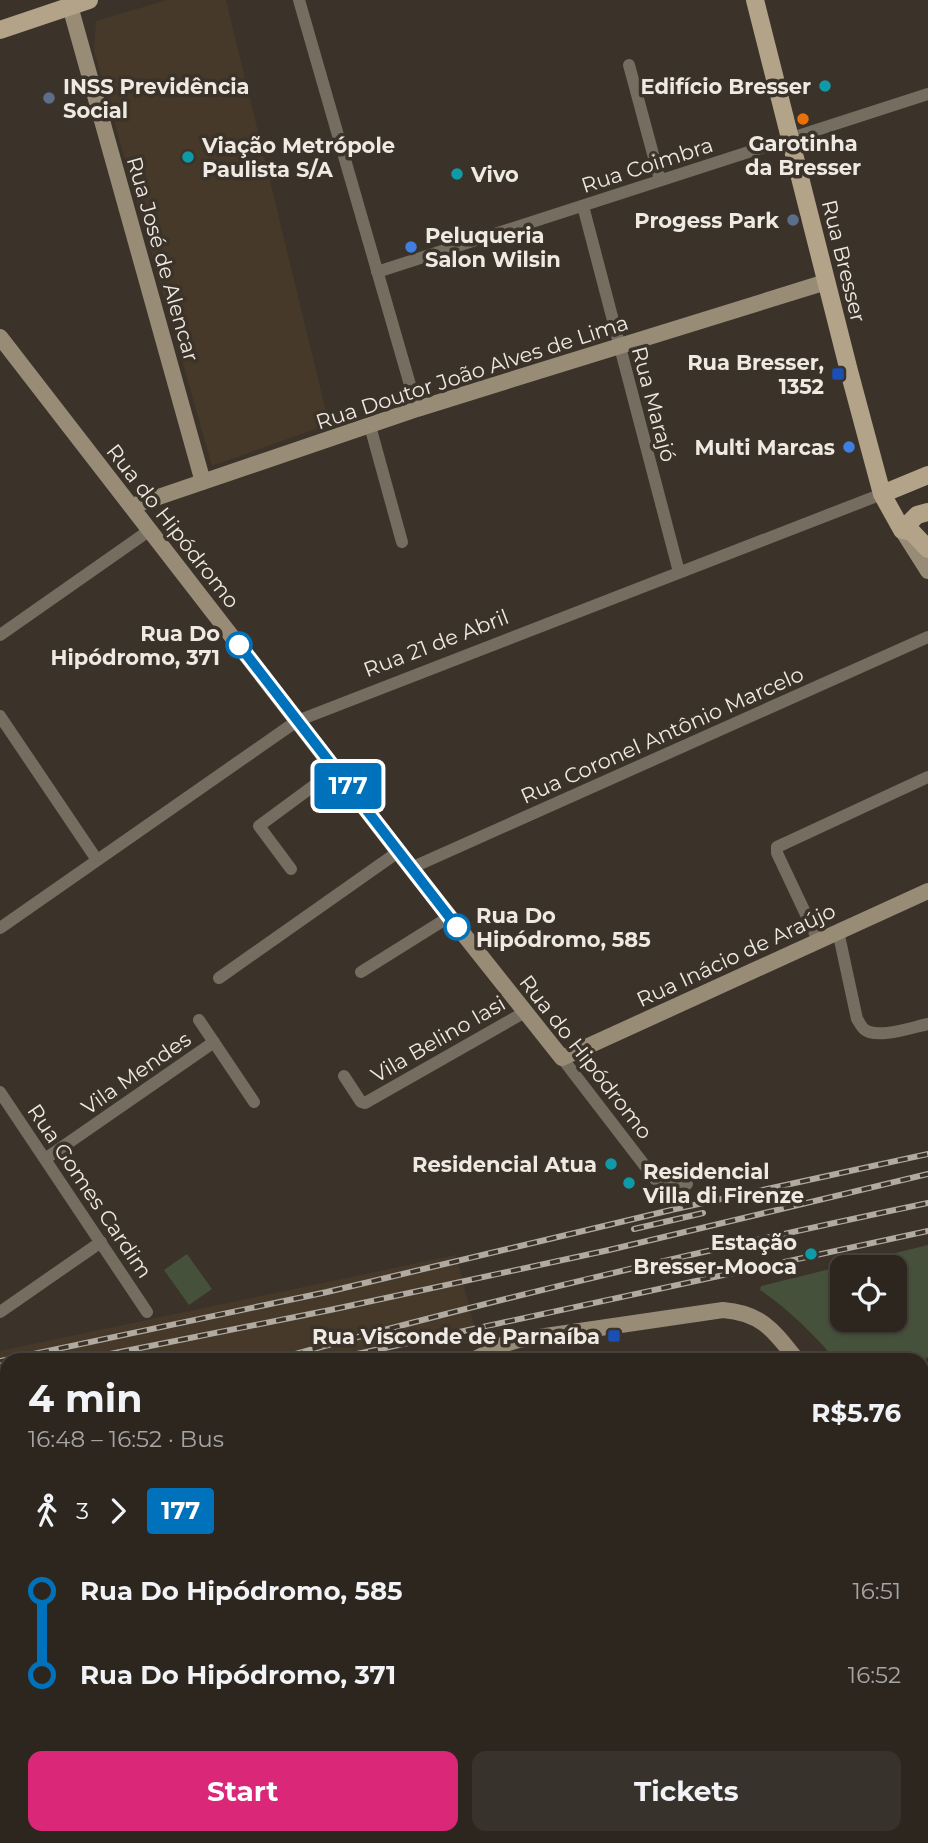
<!DOCTYPE html>
<meta charset="utf-8">
<style>
:root{--surface:#2c261f;--page:#38322c;--text:#f1f3f6;--muted:#a6a5a4;--line:#48433d;--accent:#db2777}
body{margin:0;font-family:Montserrat,sans-serif;background:var(--page);color:var(--text);height:100vh;display:flex;flex-direction:column;font-size:26px;white-space:nowrap}
*{box-sizing:border-box;margin:0}
p{font-size:23px;color:var(--muted)}
.icon{flex:none;width:38px;height:38px;fill:none;stroke:currentColor;stroke-width:2;stroke-linecap:round;stroke-linejoin:round}
.map{position:relative;flex:1;overflow:hidden}
.details{position:absolute;left:0px;top:1353px;width:929px;height:492px;display:flex;flex-direction:column;background:var(--surface);border-radius:21px 21px 0 0;box-shadow:0 2px 5px #0004,0 0 0 2px var(--line)}
.details>*{flex:none}
.badge{padding:0 14px;border-radius:5px;font-size:24px;line-height:46px}
.fabs{position:absolute;left:830px;top:1255px;display:grid;gap:14px}
.fabs a{display:grid;place-items:center;width:77px;height:77px;border-radius:14px;background:var(--surface);box-shadow:0 2px 5px #0004,0 0 0 2px var(--line);font-size:35px}
.map>.badge{position:absolute;translate:-50% -50%;box-shadow:0 0 0 4px #fff}
.legs{display:flex;align-items:center;gap:10px;height:77px;padding:0 28px;font-size:23px}
.legs p{margin-inline-start:auto}
.overview{display:flex;align-items:center;justify-content:space-between;height:119px;padding:0 28px}
h1{font-size:38px;font-weight:700;line-height:52px}
.primary-button{display:flex;gap:14px;margin-top:auto;padding:14px 28px}
.primary-button a{flex:1;height:80px;border-radius:14px;background:var(--accent);color:#fff;font-size:28px;font-weight:700;line-height:80px;text-align:center}
.primary-button a+a{background:var(--page);color:var(--text)}
ul{padding:0 28px;list-style:none}
li{display:flex;align-items:center;gap:24px;height:84px;font-size:26px}
li i{display:grid;place-items:center;width:10px;height:100%;margin:0 9px;background:currentColor}
li i::after{content:'';width:18px;height:18px;margin:-9px;border:5px solid;border-radius:50%;background:var(--surface)}
li p{margin-inline-start:auto}
li:first-child i{background:linear-gradient(#0000 50%,currentColor 0)}
li:last-child i{background:linear-gradient(currentColor 50%,#0000 0)}
.map>svg:first-child{display:block}
.built{fill:#46392a}
.green{fill:#46513b;fill-rule:evenodd}
.lines{fill:none;stroke-linecap:round;stroke-linejoin:round}
.street{stroke:#746d60;stroke-width:12}
.secondary{stroke:#988c77;stroke-width:16}
.primary{stroke:#b3a489;stroke-width:18}
.rail-casing{stroke:#b0aaa1;stroke-width:6}
.rail{stroke:#3b3329;stroke-width:3.5;stroke-dasharray:10;stroke-linecap:butt}
.line-1-casing{stroke:#fff;stroke-width:16}
.line-1{stroke:#0072bc;stroke-width:10}
.culture-dot{fill:#0f9aa8;stroke:#3b3329;stroke-width:2.5}
.service-dot{fill:#5c6f8a;stroke:#3b3329;stroke-width:2.5}
.food-dot{fill:#e8710a;stroke:#3b3329;stroke-width:2.5}
.shop-dot{fill:#3f7fe0;stroke:#3b3329;stroke-width:2.5}
.transit-dot{fill:#1a4fb4;stroke:#3b3329;stroke-width:2.5}
.stop-1-dot{fill:#fff;stroke:#0072bc;stroke-width:3.5}
.labels{text-anchor:middle;dominant-baseline:central;stroke-width:7;stroke-linejoin:round;paint-order:stroke}
.poi-label{font-size:21px;font-weight:bold;fill:#eee9e2;stroke:#3b3329;text-anchor:end}
.street-label{font-size:21px;fill:#eee9e2;stroke:#3b3329}
.stop-label{font-size:21px;font-weight:bold;fill:#eee9e2;stroke:#3b3329;text-anchor:end}
</style>
<div class="map">
<svg width="928" height="1843" viewBox="0 0 928 1843">
<rect width="100%" height="100%" fill="#3b3329"/>
<!-- built -->
<path class="built" d="M167 0H226L329 424 212 466 94 50 96 21Z
M456 1255 475 1330 338 1360H7V1431L0 1432V1351Z"/>
<!-- green -->
<path class="green" d="M928 1245V1357L922 1361 836 1360C813 1334 788 1309 760 1290L761 1286ZM894 1267V1320H842V1267Z
M187 1254 212 1289 189 1305 164 1270Z"/>
<g class="lines">
<!-- street -->
<path class="street" d="M299 0 417 409
M629 65 660 180
M583 206 679 572
M377 272 928 94
M370 426 402 542
M0 635 150 530
M0 716 97 860
M411 868 928 637
M291 869 259 826 335 770
M0 928 297 721 882 494
M838 931 857 1019C858 1020 862 1028 864 1029 876 1040 913 1027 928 1024
M818 940 777 853V847L928 777
M361 972 449 917
M219 978 398 852
M199 1020 254 1102
M562 1058 655 1179 666 1184H687
M344 1076 361 1102 365 1103 525 1012
M0 1092 147 1312
M45 1159 214 1042
M0 1312 101 1242
M0 1644 7 1640
M922 1682 928 1679
M922 1703 928 1713
M0 1792 7 1802
M922 1826 928 1823
M31 1838 35 1843
M350 1838 354 1843
M833 1838 836 1843
M176 1843 185 1838
M894 1843 903 1838"/>
<!-- secondary -->
<path class="secondary" d="M70 6 203 482
M0 337 411 868 562 1058 928 891
M132 506 417 409 826 282
M902 530 928 571
M473 1360 502 1345 518 1340 723 1310C762 1313 774 1331 797 1360
M922 1383 928 1379
M922 1519 928 1527
M662 1838 666 1843"/>
<!-- primary -->
<path class="primary" d="M755 0 849 371 882 494 902 530 912 532 928 549
M0 30 89 0
M882 494 928 475
M902 530 917 515 928 512"/>
<defs>
<path id="rail" d="M634 1229 703 1213
M80 1360 330 1310 609 1250 928 1174
M274 1360C491 1299 709 1249 928 1203
M329 1360 928 1231
M0 1361 327 1292 671 1210 928 1154
M0 1382 7 1380
M0 1431 7 1430"/>
</defs>
<!-- rail casing -->
<use href="#rail" class="rail-casing"/>
<!-- rail -->
<use href="#rail" class="rail"/>
</g>
<g class="lines">
<defs>
<path id="line-1" d="M239 645 457 927"/>
</defs>
<!-- line-1 casing -->
<use href="#line-1" class="line-1-casing"/>
<!-- line-1 -->
<use href="#line-1" class="line-1"/>
</g>
<!-- markers -->
<g class="culture-dot">
<circle cx="825" cy="86" r="7"/>
<circle cx="188" cy="157" r="7"/>
<circle cx="457" cy="174" r="7"/>
<circle cx="611" cy="1164" r="7"/>
<circle cx="629" cy="1183" r="7"/>
<circle cx="811" cy="1254" r="7"/>
</g>
<g class="service-dot">
<circle cx="49" cy="98" r="7"/>
<circle cx="793" cy="220" r="7"/>
</g>
<circle class="food-dot" cx="803" cy="119" r="7"/>
<g class="shop-dot">
<circle cx="411" cy="247" r="7"/>
<circle cx="849" cy="447" r="7"/>
</g>
<g class="transit-dot">
<rect x="831" y="367" width="14" height="14" rx="3.5"/>
<rect x="607" y="1329" width="14" height="14" rx="3.5"/>
</g>
<g class="stop-1-dot">
<circle cx="239" cy="645" r="12"/>
<circle cx="457" cy="927" r="12"/>
</g>
<g class="labels">
<!-- poi labels -->
<g class="poi-label">
<text x="63" y="86" text-anchor="start">INSS Previdência<tspan x="63" dy="24">Social</tspan></text>
<text x="811" y="86">Edifício Bresser</text>
<text x="803" y="143" text-anchor="middle">Garotinha<tspan x="803" dy="24">da Bresser</tspan></text>
<text x="202" y="145" text-anchor="start">Viação Metrópole<tspan x="202" dy="24">Paulista S/A</tspan></text>
<text x="471" y="174" text-anchor="start">Vivo</text>
<text x="779" y="220">Progess Park</text>
<text x="425" y="235" text-anchor="start">Peluqueria<tspan x="425" dy="24">Salon Wilsin</tspan></text>
<text x="824" y="362">Rua Bresser,<tspan x="824" dy="24">1352</tspan></text>
<text x="835" y="447">Multi Marcas</text>
<text x="597" y="1164">Residencial Atua</text>
<text x="643" y="1171" text-anchor="start">Residencial<tspan x="643" dy="24">Villa di Firenze</tspan></text>
<text x="797" y="1242">Estação<tspan x="797" dy="24">Bresser-Mooca</tspan></text>
<text x="600" y="1336">Rua Visconde de Parnaíba</text>
</g>
<!-- street labels -->
<g class="street-label">
<text transform="translate(647 165) rotate(-18)">Rua Coimbra</text>
<text transform="translate(163 259) rotate(74)">Rua José de Alencar</text>
<text transform="translate(844 261) rotate(76)">Rua Bresser</text>
<text transform="translate(472 372) rotate(-18)">Rua Doutor João Alves de Lima</text>
<text transform="translate(654 404) rotate(75)">Rua Marajó</text>
<text transform="translate(173 526) rotate(52)">Rua do Hipódromo</text>
<text transform="translate(436 643) rotate(-21)">Rua 21 de Abril</text>
<text transform="translate(662 735) rotate(-24)">Rua Coronel Antônio Marcelo</text>
<text transform="translate(736 955) rotate(-25)">Rua Inácio de Araújo</text>
<text transform="translate(438 1039) rotate(-30)">Vila Belino Iasi</text>
<text transform="translate(586 1057) rotate(52)">Rua do Hipódromo</text>
<text transform="translate(136 1073) rotate(-35)">Vila Mendes</text>
<text transform="translate(90 1191) rotate(56)">Rua Gomes Cardim</text>
</g>
<!-- stop labels -->
<g class="stop-label">
<text x="220" y="633">Rua Do<tspan x="220" dy="24">Hipódromo, 371</tspan></text>
<text x="476" y="915" text-anchor="start">Rua Do<tspan x="476" dy="24">Hipódromo, 585</tspan></text>
</g>
</g>
</svg>
<div class="fabs">
<a><svg class="icon" aria-label="locate" viewBox="0 0 24 24"><circle cx="12" cy="12" r="6"/><path d="M12 2v4M12 18v4M2 12h4M18 12h4"/></svg></a>
</div>
<b class="badge" style="left:348px;top:786px;background:#0072bc;color:#fff">177</b>
<section class="details">
<div class="overview"><div><h1>4 min</h1><p>16:48 – 16:52 · Bus</p></div><b>R$5.76</b></div>
<div class="legs"><svg class="icon" aria-label="walk" viewBox="0 0 24 24"><circle cx="13" cy="4" r="2"/><path d="M13 8l-2 6 4 7M11 14l-3 7M7 12l3-4h3l4 4"/></svg>3<svg class="icon" aria-label="forward" viewBox="0 0 24 24"><path d="M9 5l7 7-7 7"/></svg><b class="badge" style="background:#0072bc;color:#fff">177</b></div>
<ul>
<li><i style="color:#0072bc"></i><b>Rua Do Hipódromo, 585</b><p>16:51</p></li>
<li><i style="color:#0072bc"></i><b>Rua Do Hipódromo, 371</b><p>16:52</p></li>
</ul>
<div class="primary-button"><a>Start</a><a>Tickets</a></div>
</section>
</div>
